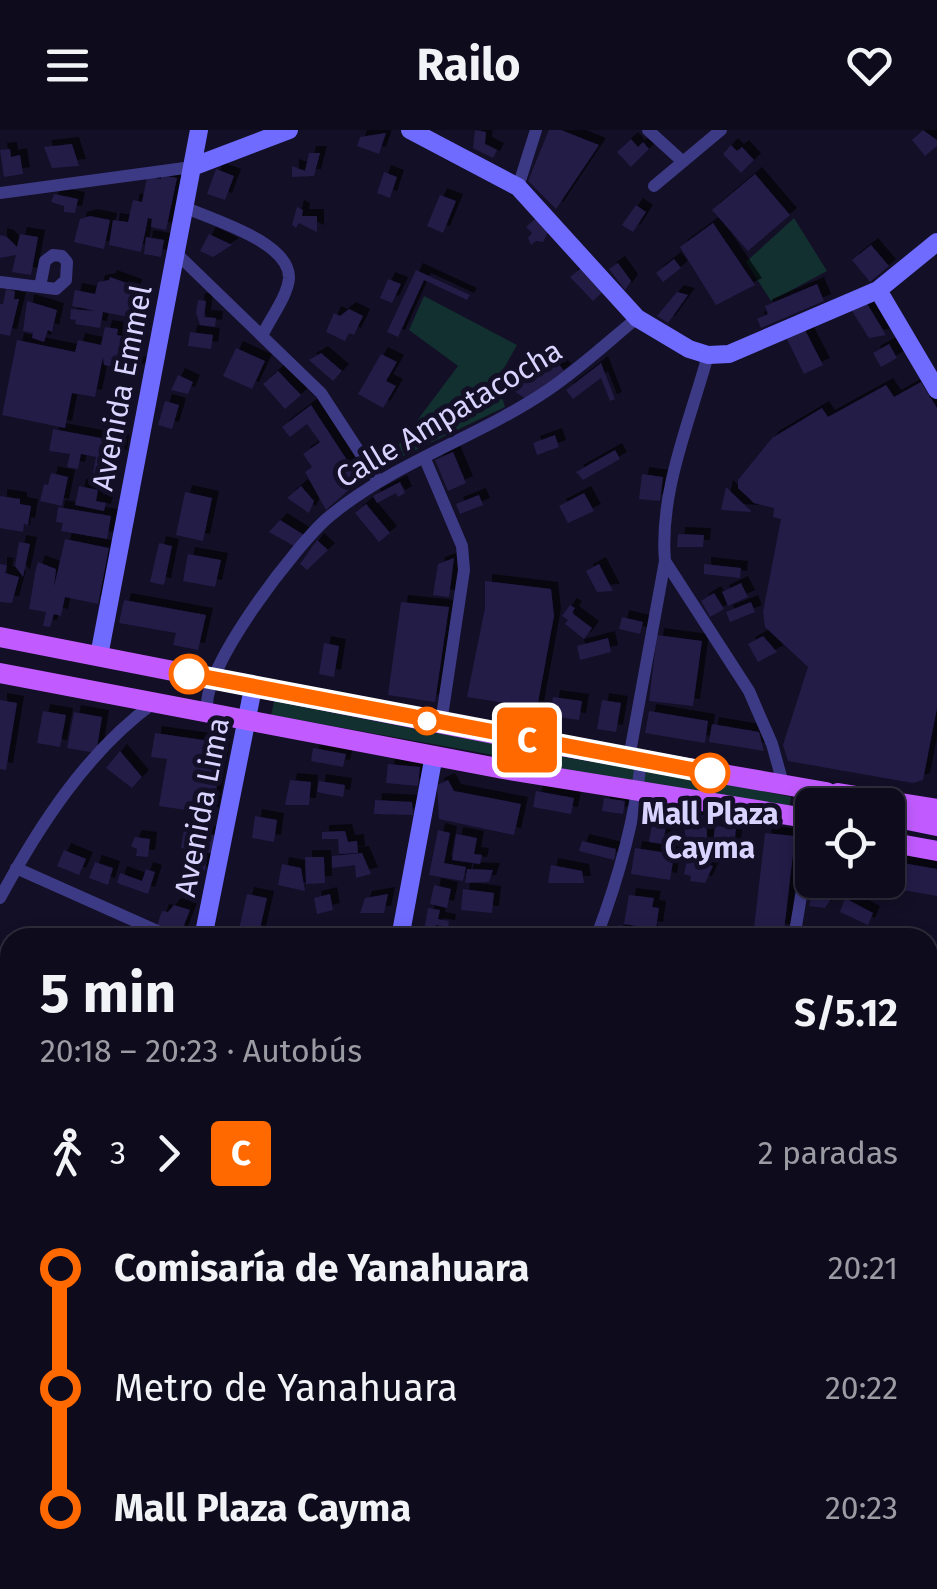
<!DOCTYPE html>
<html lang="es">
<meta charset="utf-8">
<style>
:root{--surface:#0e0b1c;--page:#171425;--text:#f1f3f6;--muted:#9b9ba3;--line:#2e2b3b}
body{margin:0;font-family:"Fira Sans",sans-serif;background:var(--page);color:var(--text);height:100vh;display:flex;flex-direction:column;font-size:38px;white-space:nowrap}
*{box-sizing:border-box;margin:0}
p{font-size:32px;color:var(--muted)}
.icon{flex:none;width:55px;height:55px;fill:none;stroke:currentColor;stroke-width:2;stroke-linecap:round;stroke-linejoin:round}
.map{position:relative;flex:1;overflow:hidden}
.sheet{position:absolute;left:0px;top:798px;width:938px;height:662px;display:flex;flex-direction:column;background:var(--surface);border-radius:30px 30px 0 0;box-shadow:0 5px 15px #0003,0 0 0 2px var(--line)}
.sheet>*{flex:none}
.badge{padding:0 20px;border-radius:8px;font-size:35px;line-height:65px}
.controls{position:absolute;left:795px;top:658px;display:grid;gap:20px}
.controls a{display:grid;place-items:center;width:110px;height:110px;border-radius:15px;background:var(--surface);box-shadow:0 5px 15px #0003,0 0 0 2px var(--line);font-size:50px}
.map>.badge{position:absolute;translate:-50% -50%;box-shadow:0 0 0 5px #fff}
.legs{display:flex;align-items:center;gap:15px;height:110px;padding:0 40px;font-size:32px}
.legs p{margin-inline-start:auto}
.headline{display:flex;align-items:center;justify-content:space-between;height:170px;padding:0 40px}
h1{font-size:55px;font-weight:700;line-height:75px}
ul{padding:0 40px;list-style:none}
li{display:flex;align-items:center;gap:35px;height:120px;font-size:38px}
li i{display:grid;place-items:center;width:15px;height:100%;margin:0 12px;background:currentColor}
li i::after{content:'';width:25px;height:25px;margin:-12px;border:8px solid;border-radius:50%;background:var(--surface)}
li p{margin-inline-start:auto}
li:first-child i{background:linear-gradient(#0000 50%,currentColor 0)}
li:last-child i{background:linear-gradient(currentColor 50%,#0000 0)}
header{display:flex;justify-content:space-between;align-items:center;height:130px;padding:0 40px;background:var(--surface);font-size:45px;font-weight:700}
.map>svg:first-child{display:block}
.green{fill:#12302f}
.building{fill:#241b47;filter:url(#shadow)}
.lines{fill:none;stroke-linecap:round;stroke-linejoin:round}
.street{stroke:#3d3a85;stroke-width:12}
.secondary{stroke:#6f6bff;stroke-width:18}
.primary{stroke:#c25bff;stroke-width:20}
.line-1-casing{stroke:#fff;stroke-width:22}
.line-1{stroke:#ff6900;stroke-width:15}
.stop-1-dot{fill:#fff;stroke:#ff6900;stroke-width:5}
.labels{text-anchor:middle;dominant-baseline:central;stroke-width:10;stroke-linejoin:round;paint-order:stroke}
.street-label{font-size:30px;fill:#d9d4ff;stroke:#130f26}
.stop-label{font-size:30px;font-weight:bold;fill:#d9d4ff;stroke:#130f26}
</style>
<header><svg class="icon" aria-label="menu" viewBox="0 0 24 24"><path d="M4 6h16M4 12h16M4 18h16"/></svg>Railo<svg class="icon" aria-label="heart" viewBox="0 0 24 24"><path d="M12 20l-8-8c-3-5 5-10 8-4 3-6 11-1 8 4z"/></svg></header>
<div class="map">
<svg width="937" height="1459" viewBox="0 0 937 1459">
<defs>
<filter id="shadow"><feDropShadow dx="7" dy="-7" stdDeviation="0" flood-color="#0009"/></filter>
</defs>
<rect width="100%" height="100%" fill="#130f26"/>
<!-- green -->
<path class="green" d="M794 88 827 141 771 171 746 132Z
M424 166 517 215 497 251 505 277 399 328 395 320 458 236 409 200Z
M275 568 499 613V626L271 585Z
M515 616 636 635 634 652 515 631 511 624Z
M652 638 791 667 789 679 648 655 644 652V642Z
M0 1376 10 1377V1450H103L102 1459H32L0 1454Z
M112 1450H278L277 1459H111Z"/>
<!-- building -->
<path class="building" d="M475 0 486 2 485 14 497 20 493 28 473 18Z
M549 0H561L599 15 556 79 528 51Z
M923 0 937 10V16L925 26 912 10Z
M386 3 379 24 357 16 360 7Z
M631 9 638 17 643 12 649 19 631 37 617 22Z
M72 14 79 36 52 38 44 17Z
M731 15 737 21 742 17 754 30 741 43 723 24Z
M10 19 11 27 20 25 23 44 4 47 0 20Z
M309 23H320L314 46 292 47V36L305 41Z
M216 39 234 46 225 70 207 64Z
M384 42 397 47 390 68 377 63Z
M755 44 790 85 748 121 712 80Z
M161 45 177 48 166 100 151 97 152 89 148 88 141 122 109 115 113 90 128 92 133 70 142 72 147 47 161 49Z
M54 64 78 69 75 83 64 82V76L51 72Z
M440 65 456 71 443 103 427 96Z
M636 75 646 82 633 102 622 95Z
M297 77 303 80 302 86H317V102L299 93 296 98 292 95Z
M90 86 110 90 104 119 74 112 80 89Z
M536 88 549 101 543 112 536 111 531 115 528 108 532 103 526 97Z
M713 93 755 155 716 175 680 117Z
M20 104 38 107 31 145 12 142 16 125 0 128V105L7 107 17 117Z
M209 104 232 115 213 127 200 121Z
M146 107 164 110 161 127 144 124Z
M871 115 889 136 870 152 852 130Z
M674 129 681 138 663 152 656 143Z
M618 133 631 151 625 160 609 139Z
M581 138 604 161 593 171 570 147Z
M416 140 470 165 467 170 424 150 398 207 387 202Z
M110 147 135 156 129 187 103 182 100 198 75 194 76 190 70 189 71 179 96 181 72 176 75 160 95 164 98 152 109 150Z
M388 149 401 154 392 173 380 168Z
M817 154 824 171 761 198 757 189 768 184 765 176Z
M6 159 15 161 14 169H19L10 206 0 204V174H3Z
M677 162 688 165 668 193 657 186Z
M198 170 206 171 204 187 216 188 215 197 200 195 196 183Z
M27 171 57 180 52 202 48 200 44 212 32 208 33 203 23 201Z
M866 172 886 205 869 208 852 181Z
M349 179 363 186 354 205 349 203 345 211 326 202 334 183 340 186Z
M105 197 118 199 117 205 126 207 125 213 135 215 131 233 141 234 140 241 104 235 103 227 95 267 72 263 65 298 2 285 17 210 75 222 78 210 101 215Z
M804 198 823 235 804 244 786 207Z
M190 202 213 205 211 219 188 216Z
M889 214 897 228 881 237 873 223Z
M236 218 265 231 252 259 223 246Z
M321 223 342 241 333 251 309 230Z
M381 224 397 232 386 251 396 256 383 278 358 264Z
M538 228 551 236 555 229 564 241 526 269 505 255 521 232 527 238Z
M601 233 615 269 610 271 601 248 573 269 566 260Z
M278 241 301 265 285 279 263 254Z
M178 245 193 252 188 264 171 260Z
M921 252 937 278V578L923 650 913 653 788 631 783 615 808 537 765 497 763 482 781 389 773 387 774 378 754 373 738 358V350L772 308 822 278 828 287 886 255 894 267Z
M165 271 179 275 172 299 158 295Z
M311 275 360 350 326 380 305 342 312 337 303 324 320 312 307 294 290 307 282 297Z
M53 299 122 312 120 327 114 326 106 352 92 349 96 327 81 324 78 339 67 337 70 324 49 321Z
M555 305 559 317 537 325 533 313Z
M615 320 620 329 583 350 576 342Z
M453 322 466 353 448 361 435 330Z
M51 343 68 347 62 376 40 371 44 354 48 355Z
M642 344 663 347 660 371 639 369Z
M400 352 405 363 398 367 396 363 377 373 373 366Z
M79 356 98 360 96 371 106 373 104 381 75 375Z
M301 356 314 371 309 383 287 368Z
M726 357 752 382 721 380Z
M185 362 212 368 203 411 176 405Z
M584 363 594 381 568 393 559 376Z
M479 365 483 375 460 384 456 374Z
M0 366 20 369V374L31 376 28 395 24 394 23 402 0 398Z
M366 374 390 403 379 412 355 383Z
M58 377 111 386 107 409 61 401 63 393 56 392Z
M280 390 304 405 294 416 269 402Z
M678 404 704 405 703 417H677Z
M65 409 109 418 98 474 65 467 61 486 54 484 50 497 43 496 46 482 29 479 36 438 38 432 56 439 54 457Z
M317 410 328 420 307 440 300 434Z
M19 412 30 414 23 447 15 436Z
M159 413 172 416 164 455 150 452Z
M188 424 221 430 215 457 183 451Z
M454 428 449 467 433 465 438 434Z
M0 434 7 435 5 443 19 447 12 473 0 472Z
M599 434 613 461 597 462 586 441Z
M704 434 741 438 740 448 704 444Z
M485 451 551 459 554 486 537 578 467 567 485 478Z
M741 453 748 467 728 476 722 462Z
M714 463 724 479 710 487 701 471Z
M124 470 206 485 198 520 173 515 176 503 119 493Z
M401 472 449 477 435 572 388 565Z
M751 472 755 482 730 492 726 482Z
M570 475 575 478 572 483 592 498 584 509 565 494 568 490 562 486Z
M622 487 643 492 640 504 619 499Z
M657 505 702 511 693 576 649 571Z
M763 506 777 522 758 532 748 514Z
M608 508 611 522 580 530 577 516Z
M324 513 339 516 334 547 319 544Z
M553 567 582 571 579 590 550 586Z
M0 570 17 573 6 640 0 639Z
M602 570 621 573 616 602 597 599Z
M43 581 66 585 60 617 37 613Z
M649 581 708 591 705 613 645 603Z
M74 582 102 587 96 623 67 618Z
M712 594 759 602 764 621 709 612Z
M155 603 224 613 212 684 159 676 167 629 151 627Z
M313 618 346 624 343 637 311 631Z
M120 621 142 647 132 658 106 638Z
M388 634 420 637 418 656 386 653Z
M290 650 311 652 309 675H285Z
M448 650 454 661 521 674 514 705 439 689 437 655Z
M319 651 345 655 343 667 317 662Z
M536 661 574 668 571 684 533 677Z
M604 668 625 671 623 684 602 681Z
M375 670 412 672 413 685 374 684Z
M654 683 668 685 663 714 649 712Z
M706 685 708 725 686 726 684 686Z
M255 686 277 690 274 712 252 708Z
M715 696 736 698 733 726 712 723Z
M184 699 214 705 211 723 181 718Z
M438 700 450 703 444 733 466 737 463 751 429 745Z
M345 701 348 712 357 711 358 723 339 724 338 709H322V702Z
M765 703 795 706 784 801 754 798Z
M456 704 477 708 474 724 482 725 480 734 452 730Z
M135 707 150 709 148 727 136 726 137 719 131 716Z
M582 711 616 719 614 730 579 721Z
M635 718 674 724 670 750 631 744Z
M64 720 86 729 79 745 57 736Z
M362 723 371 744 356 748 355 735 332 738V726Z
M182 725 207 730 204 744 180 739Z
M305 727H324L325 753 306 754Z
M687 730 713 736 705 753 690 751 691 746 684 744Z
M891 731 937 739V766L891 758 887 753Z
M95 732 113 738 108 755 89 748Z
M282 734 301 738 305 761 278 755Z
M551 735 582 741 584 753H548Z
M146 739 155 742 148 764 117 753 120 743 142 751Z
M467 739 493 740 489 752 465 753Z
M434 755 451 759 447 778 430 774Z
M814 758 836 761 825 778 809 776Z
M463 759 494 763 492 783 461 780Z
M247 764 267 768 259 803 239 799Z
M330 764 333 780 317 784 314 768Z
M388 764 384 783H360L365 768Z
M629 765 654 768 652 777 659 778 656 799 624 794Z
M845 768 873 783 868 795 840 782Z
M174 775 190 780 181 803 157 795 162 781 168 782Z
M428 778 440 780 438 789 449 791 448 797 436 795 433 808H423Z
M619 795 651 801 650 808H617Z
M0 858 10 862V895L0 891Z
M0 1235 10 1237V1323L6 1346 0 1345Z
M928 1265 937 1276V1300L928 1309Z"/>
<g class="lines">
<!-- street -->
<path class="street" d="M648 0 682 31
M654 56 721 0
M518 57 536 0
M0 63 192 37
M184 77C213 90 290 112 289 148 288 165 270 189 263 204
M176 123 321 263 379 352
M0 152 56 159 66 150 67 132 62 126 53 125 45 131 40 157
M425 329 462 416 464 440 441 593
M665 431 749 561 772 614 784 657
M208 582C196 544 299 411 330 386 395 332 479 307 548 260 579 239 608 212 637 188
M629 628 665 431C659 362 690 291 708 225
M16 738 173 808
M0 768C39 696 87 621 155 572
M596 808C618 750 635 692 641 630
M794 808 812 701
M0 843 10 849
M928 919 937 920
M0 1041 10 1045
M928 1114H937
M0 1139 10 1142
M928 1351 937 1357
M0 1373 10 1375
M0 1445 10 1447
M23 1450 54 1459
M911 1450 914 1459
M107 1459 108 1450
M391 1459 392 1450
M493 1459 494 1450
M689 1459 690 1450"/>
<!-- secondary -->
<path class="secondary" d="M410 0 518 57 637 188 689 219 708 225 729 224 878 160 937 112
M192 37 289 0
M878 160 937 260
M99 526 199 0
M203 808 253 558
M400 808 434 625
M284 1459 285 1450"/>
<!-- primary -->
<path class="primary" d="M0 507 509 607 826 662 854 675
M0 543 503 639 812 689
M838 663 937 679
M888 686 937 696
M888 712 937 721"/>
</g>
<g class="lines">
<defs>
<path id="line-1" d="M189 544 710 643"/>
</defs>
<!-- line-1 casing -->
<use href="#line-1" class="line-1-casing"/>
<!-- line-1 -->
<use href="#line-1" class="line-1"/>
</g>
<!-- markers -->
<g class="stop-1-dot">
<circle cx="189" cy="544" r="18"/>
<circle cx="427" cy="591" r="12"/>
<circle cx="710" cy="643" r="18"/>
</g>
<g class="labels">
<!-- street labels -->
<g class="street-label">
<text transform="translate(122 258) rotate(-79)">Avenida Emmel</text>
<text transform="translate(449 284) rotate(-31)">Calle Ampatacocha</text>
<text transform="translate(202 677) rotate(-79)">Avenida Lima</text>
</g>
<!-- stop labels -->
<g class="stop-label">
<text x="710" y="684">Mall Plaza<tspan x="710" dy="34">Cayma</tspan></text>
</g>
</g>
</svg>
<div class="controls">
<a><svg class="icon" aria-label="locate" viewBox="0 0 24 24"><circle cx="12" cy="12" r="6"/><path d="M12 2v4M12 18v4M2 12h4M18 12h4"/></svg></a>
</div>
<b class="badge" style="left:527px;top:610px;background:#ff6900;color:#fff">C</b>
<section class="sheet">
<div class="headline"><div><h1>5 min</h1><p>20:18 – 20:23 · Autobús</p></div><b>S/5.12</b></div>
<div class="legs"><svg class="icon" aria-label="walk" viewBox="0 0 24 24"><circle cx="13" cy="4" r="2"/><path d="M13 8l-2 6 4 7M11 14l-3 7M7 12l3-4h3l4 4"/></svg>3<svg class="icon" aria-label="forward" viewBox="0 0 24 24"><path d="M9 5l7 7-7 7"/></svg><b class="badge" style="background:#ff6900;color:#fff">C</b><p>2 paradas</p></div>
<ul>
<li><i style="color:#ff6900"></i><b>Comisaría de Yanahuara</b><p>20:21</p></li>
<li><i style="color:#ff6900"></i><span>Metro de Yanahuara</span><p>20:22</p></li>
<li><i style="color:#ff6900"></i><b>Mall Plaza Cayma</b><p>20:23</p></li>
</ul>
</section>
</div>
